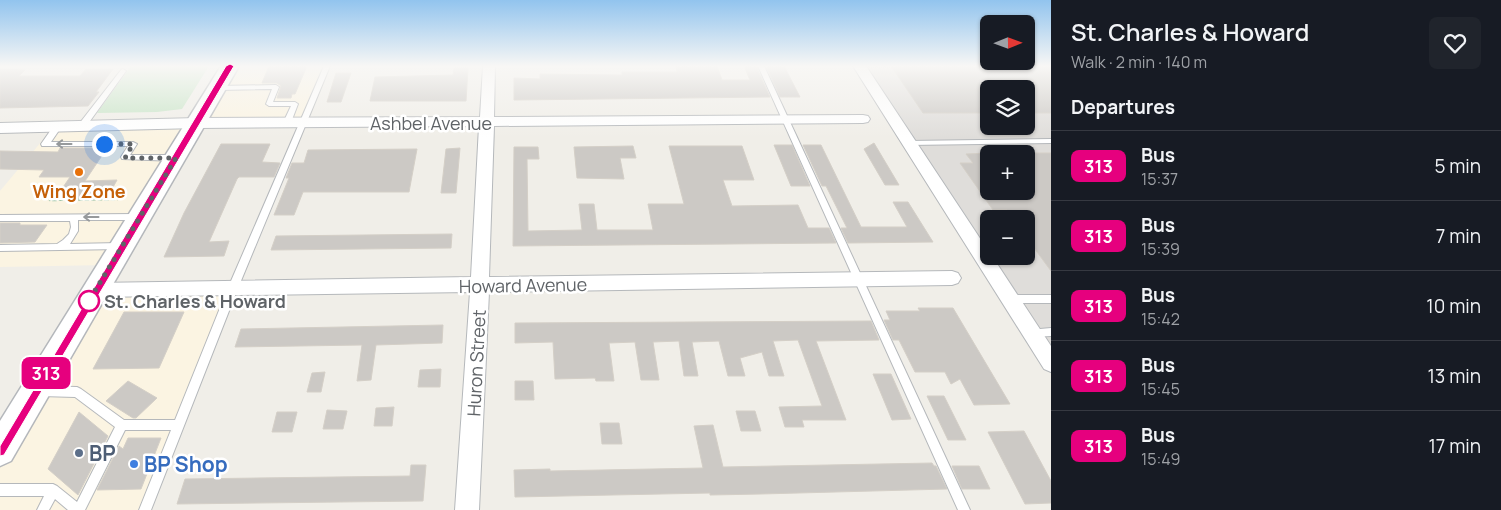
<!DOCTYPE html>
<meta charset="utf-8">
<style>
:root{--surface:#171b24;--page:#20242c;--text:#f1f3f6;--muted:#9ea1a6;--line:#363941}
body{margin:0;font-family:Manrope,sans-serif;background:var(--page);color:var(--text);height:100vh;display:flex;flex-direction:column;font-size:19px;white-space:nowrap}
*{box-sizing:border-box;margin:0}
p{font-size:16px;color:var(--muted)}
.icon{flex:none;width:28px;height:28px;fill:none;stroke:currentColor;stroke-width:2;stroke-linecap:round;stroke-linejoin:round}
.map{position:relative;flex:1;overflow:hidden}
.sheet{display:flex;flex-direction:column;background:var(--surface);width:450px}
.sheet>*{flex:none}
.badge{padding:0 10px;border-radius:8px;font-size:18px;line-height:32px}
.needle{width:32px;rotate:89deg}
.controls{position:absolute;left:980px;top:15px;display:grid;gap:10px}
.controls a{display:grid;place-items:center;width:55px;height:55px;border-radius:8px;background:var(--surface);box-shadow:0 1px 4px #0004;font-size:25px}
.you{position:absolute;width:25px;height:25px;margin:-12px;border:4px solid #fff;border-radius:50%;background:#1a73e8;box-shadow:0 0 0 8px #1a73e833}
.map>.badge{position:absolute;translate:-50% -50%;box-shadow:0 0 0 2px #fff}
h2{padding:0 20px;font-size:19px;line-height:45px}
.round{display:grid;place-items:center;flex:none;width:52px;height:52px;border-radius:8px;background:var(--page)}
.overview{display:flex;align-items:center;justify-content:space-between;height:85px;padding:0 20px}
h1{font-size:24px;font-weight:600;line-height:38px}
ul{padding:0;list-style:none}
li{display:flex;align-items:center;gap:15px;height:70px;padding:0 20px;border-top:1px solid var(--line)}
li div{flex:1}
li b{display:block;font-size:19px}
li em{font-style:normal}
li .badge{min-width:55px;font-weight:700;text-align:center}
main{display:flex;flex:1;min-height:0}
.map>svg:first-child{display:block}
.commercial{fill:#fbf4e2}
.industrial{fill:#dfddda;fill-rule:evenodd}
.green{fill:#c9e5c8}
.building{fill:#ccc9c5;stroke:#d4cfc7}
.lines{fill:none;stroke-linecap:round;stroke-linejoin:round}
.lane-casing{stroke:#b5b8bb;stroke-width:2}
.street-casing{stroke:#b5b8bb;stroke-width:2}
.secondary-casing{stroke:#b4b7bb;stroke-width:3}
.path{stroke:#a1c5a9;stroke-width:2.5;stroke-dasharray:4.5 2;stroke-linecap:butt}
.lane{fill:#fff;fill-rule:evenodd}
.street{fill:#fff;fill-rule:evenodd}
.secondary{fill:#fff;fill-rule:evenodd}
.oneway{stroke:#979a9c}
.line{fill:#e6007e;stroke:#fff}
.walk{stroke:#5f6367;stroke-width:5;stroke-dasharray:0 9}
.food-dot{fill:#e8710a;stroke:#fff;stroke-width:2}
.stop-dot{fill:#fff;stroke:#e6007e;stroke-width:2.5}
.service-dot{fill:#5c6f8a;stroke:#fff;stroke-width:2}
.shop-dot{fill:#3f7fe0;stroke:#fff;stroke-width:2}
.labels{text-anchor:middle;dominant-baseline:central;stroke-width:5;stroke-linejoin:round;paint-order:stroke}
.street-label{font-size:18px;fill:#5f6367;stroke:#fff}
.food-label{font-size:18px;font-weight:bold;fill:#c56008;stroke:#fff}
.stop-label{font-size:18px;font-weight:bold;fill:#5f6367;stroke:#fff;text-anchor:start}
.near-service-label{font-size:21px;font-weight:bold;fill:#4e5e75;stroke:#fff;text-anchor:start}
.near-shop-label{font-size:21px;font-weight:bold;fill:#366cbe;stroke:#fff;text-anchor:start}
</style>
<main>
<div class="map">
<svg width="1051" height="510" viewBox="0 0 1051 510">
<rect width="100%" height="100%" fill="#f0eee8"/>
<!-- commercial -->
<path class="commercial" d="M234 66H331L306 126H200Z
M194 123 107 265 0 267V191L52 129Z
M236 293 150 510H0V459L98 294Z"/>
<!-- industrial -->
<path class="industrial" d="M863 66H1051V354ZM989 89H1026V126H989ZM989 154H1026V191H989ZM989 219H1026V256H989Z"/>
<!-- green -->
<path class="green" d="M131 66H209L182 109 157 112 97 113Z"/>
<!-- building -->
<path class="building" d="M269 66H307L295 94H292L291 98H277L281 86 277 83H262Z
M676 66H717L722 80H750L744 66H756L770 97 514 100V78L540 79V74L622 75V72H677Z
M766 66H784L800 97H780Z
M891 66H1051V113H1026V89H989V113H923Z
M454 68H468L466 101H370L375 77 453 75Z
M0 69 25 70 19 76H80L86 69H113L96 92H99L88 106 0 108Z
M336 73H351L341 102H327Z
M874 143 899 185H885L864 149Z
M221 144H270L262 162 280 163 274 177H239L237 179 209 242 229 241 224 256 164 257 184 213Z
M774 145H792L810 186H791Z
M803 145H821L861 227H907L893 202H908L933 242 848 243 841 228H847L826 186H822Z
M633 146 636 158H620L624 179 577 178 574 147Z
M669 146H742L754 180H723L732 206 798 205 808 228H829L836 243 513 246 514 147H538L539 159H527L528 231 582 230 579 204H594L597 230H653L648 204H684Z
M60 148H107L85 181 117 180 107 198 55 199 70 177H39L44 170 0 169V151L58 152Z
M460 148 456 193H441L446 149Z
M417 149 409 192H303L294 215H274L289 178H286L292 163H304L308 150Z
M989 153V191H1026V153H1051V271L1026 237V219H1013L1007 210H993L960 163H973L966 154Z
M0 223H20V225H47L35 242 0 243Z
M452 234 451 248 271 250 276 236Z
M918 308H953L1010 404 974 405 960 379 951 384 945 372H915L899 340H893L884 320H890L886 311H920Z
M124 312H184L159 368 93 369Z
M871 321 879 340 816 341 846 420H802L804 427H785L779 407 822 406 798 340 773 341 784 376H769L762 352 740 358 745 376H728L719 341 692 342 698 376H684L679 341 653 342 659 380H641L635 342 609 343 614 381H596L595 378 555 379 553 342 515 343V323Z
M443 325 442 343 376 345 371 380 357 381 362 345 235 347 241 329Z
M441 369 440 387H418L420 370Z
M325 372 321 392H307L312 373Z
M873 374H891L911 419 892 420Z
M128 381 157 398 136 418H133L106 401Z
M515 381H533L534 400H515Z
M927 396H944L966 440H948Z
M394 407 392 426H374L376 408Z
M327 410 347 411 343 429H323Z
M736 411H755L761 431H741Z
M79 412 108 436 78 495 48 469Z
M277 412H297L292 432H272Z
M600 423H619L622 444H602Z
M713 425 723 467 932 463 934 466H936L947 489 761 494 710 495V493L515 497 514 470 550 469V471L703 468 694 426Z
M1024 431 1051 481V503L1025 504 988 432Z
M128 438H161L141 489 97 490 119 446 123 449Z
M411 465H426L423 501 177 504 185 479 410 476Z
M952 466H979L990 489H962Z"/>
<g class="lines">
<defs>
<path id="lane" d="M324 66H330L238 288 151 510H139L171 430H125L85 510H68L55 499 49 510H37L44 496H0V484H53L57 486 77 502 115 427 75 397 41 396 37 394 36 391 37 388 41 386 77 387 81 389 124 420H175L228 288Z
M758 66H764L970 510H958Z
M123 69 126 71 85 128H79V124L121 70Z
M276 85 279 87 273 102H295L298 104 290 125H284L283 123 291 106H269L266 104 272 89 218 90 215 88 218 86Z
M55 124H58L62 126 51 142H133L137 144 130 155H176L180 158 176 161 122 159 121 157 128 146H42L41 144Z
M1051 139V143L908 145 904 143 908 141Z
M137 214 141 217 137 220H78V231L70 244 120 243 124 246 120 249 0 251V245L57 244 63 240 69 234 71 227 70 221H0V215Z
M1009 295H1051V303H1009L1006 302 1004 299 1006 296Z
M1051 328V336L1032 337 1029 336 1027 333 1029 330Z"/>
<path id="street" d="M483 66H495L494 117 863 115 868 116 870 119 868 122 863 123 494 126 489 277 952 271 958 273 961 278 958 283 952 285 489 292 479 510H455L470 292 95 297 89 295 86 290 89 285 95 283 471 277 479 126 197 128 0 133V123L197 118 480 117Z
M853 66H866L989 252V256H992L1051 346V372L1044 369Z"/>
<path id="secondary" d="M221 66H239L11 461 0 466V421Z"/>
</defs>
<!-- lane casing -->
<use href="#lane" class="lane-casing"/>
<!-- street casing -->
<use href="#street" class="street-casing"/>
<!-- secondary casing -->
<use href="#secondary" class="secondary-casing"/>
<!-- path -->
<path class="path" d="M56 191 50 200 118 199"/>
<!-- lane -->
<use href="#lane" class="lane"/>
<!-- street -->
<use href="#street" class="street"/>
<!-- secondary -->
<use href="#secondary" class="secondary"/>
</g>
<!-- one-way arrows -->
<defs><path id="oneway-shaft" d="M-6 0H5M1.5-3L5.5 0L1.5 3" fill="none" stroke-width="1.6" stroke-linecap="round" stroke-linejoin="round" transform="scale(1.25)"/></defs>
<g class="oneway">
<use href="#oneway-shaft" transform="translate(64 144) rotate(180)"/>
<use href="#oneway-shaft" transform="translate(91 217) rotate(180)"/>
</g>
<!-- sky -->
<linearGradient id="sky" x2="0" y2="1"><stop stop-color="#92c4ee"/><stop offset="0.48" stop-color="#f8f7f5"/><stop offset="1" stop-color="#f8f7f5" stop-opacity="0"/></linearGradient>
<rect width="1051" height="138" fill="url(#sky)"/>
<!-- line -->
<path class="line" d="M230 64 234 66 4 455 0 456V446L226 66Z"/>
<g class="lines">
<!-- walk -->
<path class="walk" d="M89 301 85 307 176 158H125L133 144H104"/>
</g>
<!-- markers -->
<circle class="food-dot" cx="79" cy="172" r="5"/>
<circle class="stop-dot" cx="89" cy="301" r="10"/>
<circle class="service-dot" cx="79" cy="453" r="5"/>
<circle class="shop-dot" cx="134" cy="464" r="5"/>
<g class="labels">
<!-- street labels -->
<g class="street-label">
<text x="431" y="123">Ashbel Avenue</text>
<text transform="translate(523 285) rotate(-1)">Howard Avenue</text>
<text transform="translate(476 363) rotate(-87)">Huron Street</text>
</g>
<!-- food labels -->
<g class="food-label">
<text x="79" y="191">Wing Zone</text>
</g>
<!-- stop labels -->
<g class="stop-label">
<text x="104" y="301">St. Charles &amp; Howard</text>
</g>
<!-- near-service labels -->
<g class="near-service-label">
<text x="89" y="453">BP</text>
</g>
<!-- near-shop labels -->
<g class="near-shop-label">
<text x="144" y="464">BP Shop</text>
</g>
</g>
</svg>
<div class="controls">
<a><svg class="needle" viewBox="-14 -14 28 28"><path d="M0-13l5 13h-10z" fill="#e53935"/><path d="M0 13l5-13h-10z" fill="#9ea1a6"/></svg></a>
<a><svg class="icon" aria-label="layers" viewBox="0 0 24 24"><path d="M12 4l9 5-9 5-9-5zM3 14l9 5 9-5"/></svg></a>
<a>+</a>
<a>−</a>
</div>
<div class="you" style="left:104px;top:144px"></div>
<b class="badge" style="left:46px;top:373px;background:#e6007e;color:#fff">313</b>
</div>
<section class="sheet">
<div class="overview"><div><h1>St. Charles &amp; Howard</h1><p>Walk · 2 min · 140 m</p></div><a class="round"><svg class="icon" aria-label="heart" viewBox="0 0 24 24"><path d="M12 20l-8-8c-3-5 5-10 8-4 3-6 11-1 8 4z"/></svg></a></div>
<h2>Departures</h2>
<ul>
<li><span class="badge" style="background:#e6007e;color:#fff">313</span><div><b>Bus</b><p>15:37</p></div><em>5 min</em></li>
<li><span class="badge" style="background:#e6007e;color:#fff">313</span><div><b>Bus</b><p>15:39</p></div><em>7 min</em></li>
<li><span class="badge" style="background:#e6007e;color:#fff">313</span><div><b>Bus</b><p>15:42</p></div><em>10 min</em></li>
<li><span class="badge" style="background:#e6007e;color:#fff">313</span><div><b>Bus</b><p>15:45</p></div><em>13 min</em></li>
<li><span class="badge" style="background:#e6007e;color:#fff">313</span><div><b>Bus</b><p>15:49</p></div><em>17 min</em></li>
</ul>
</section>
</main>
